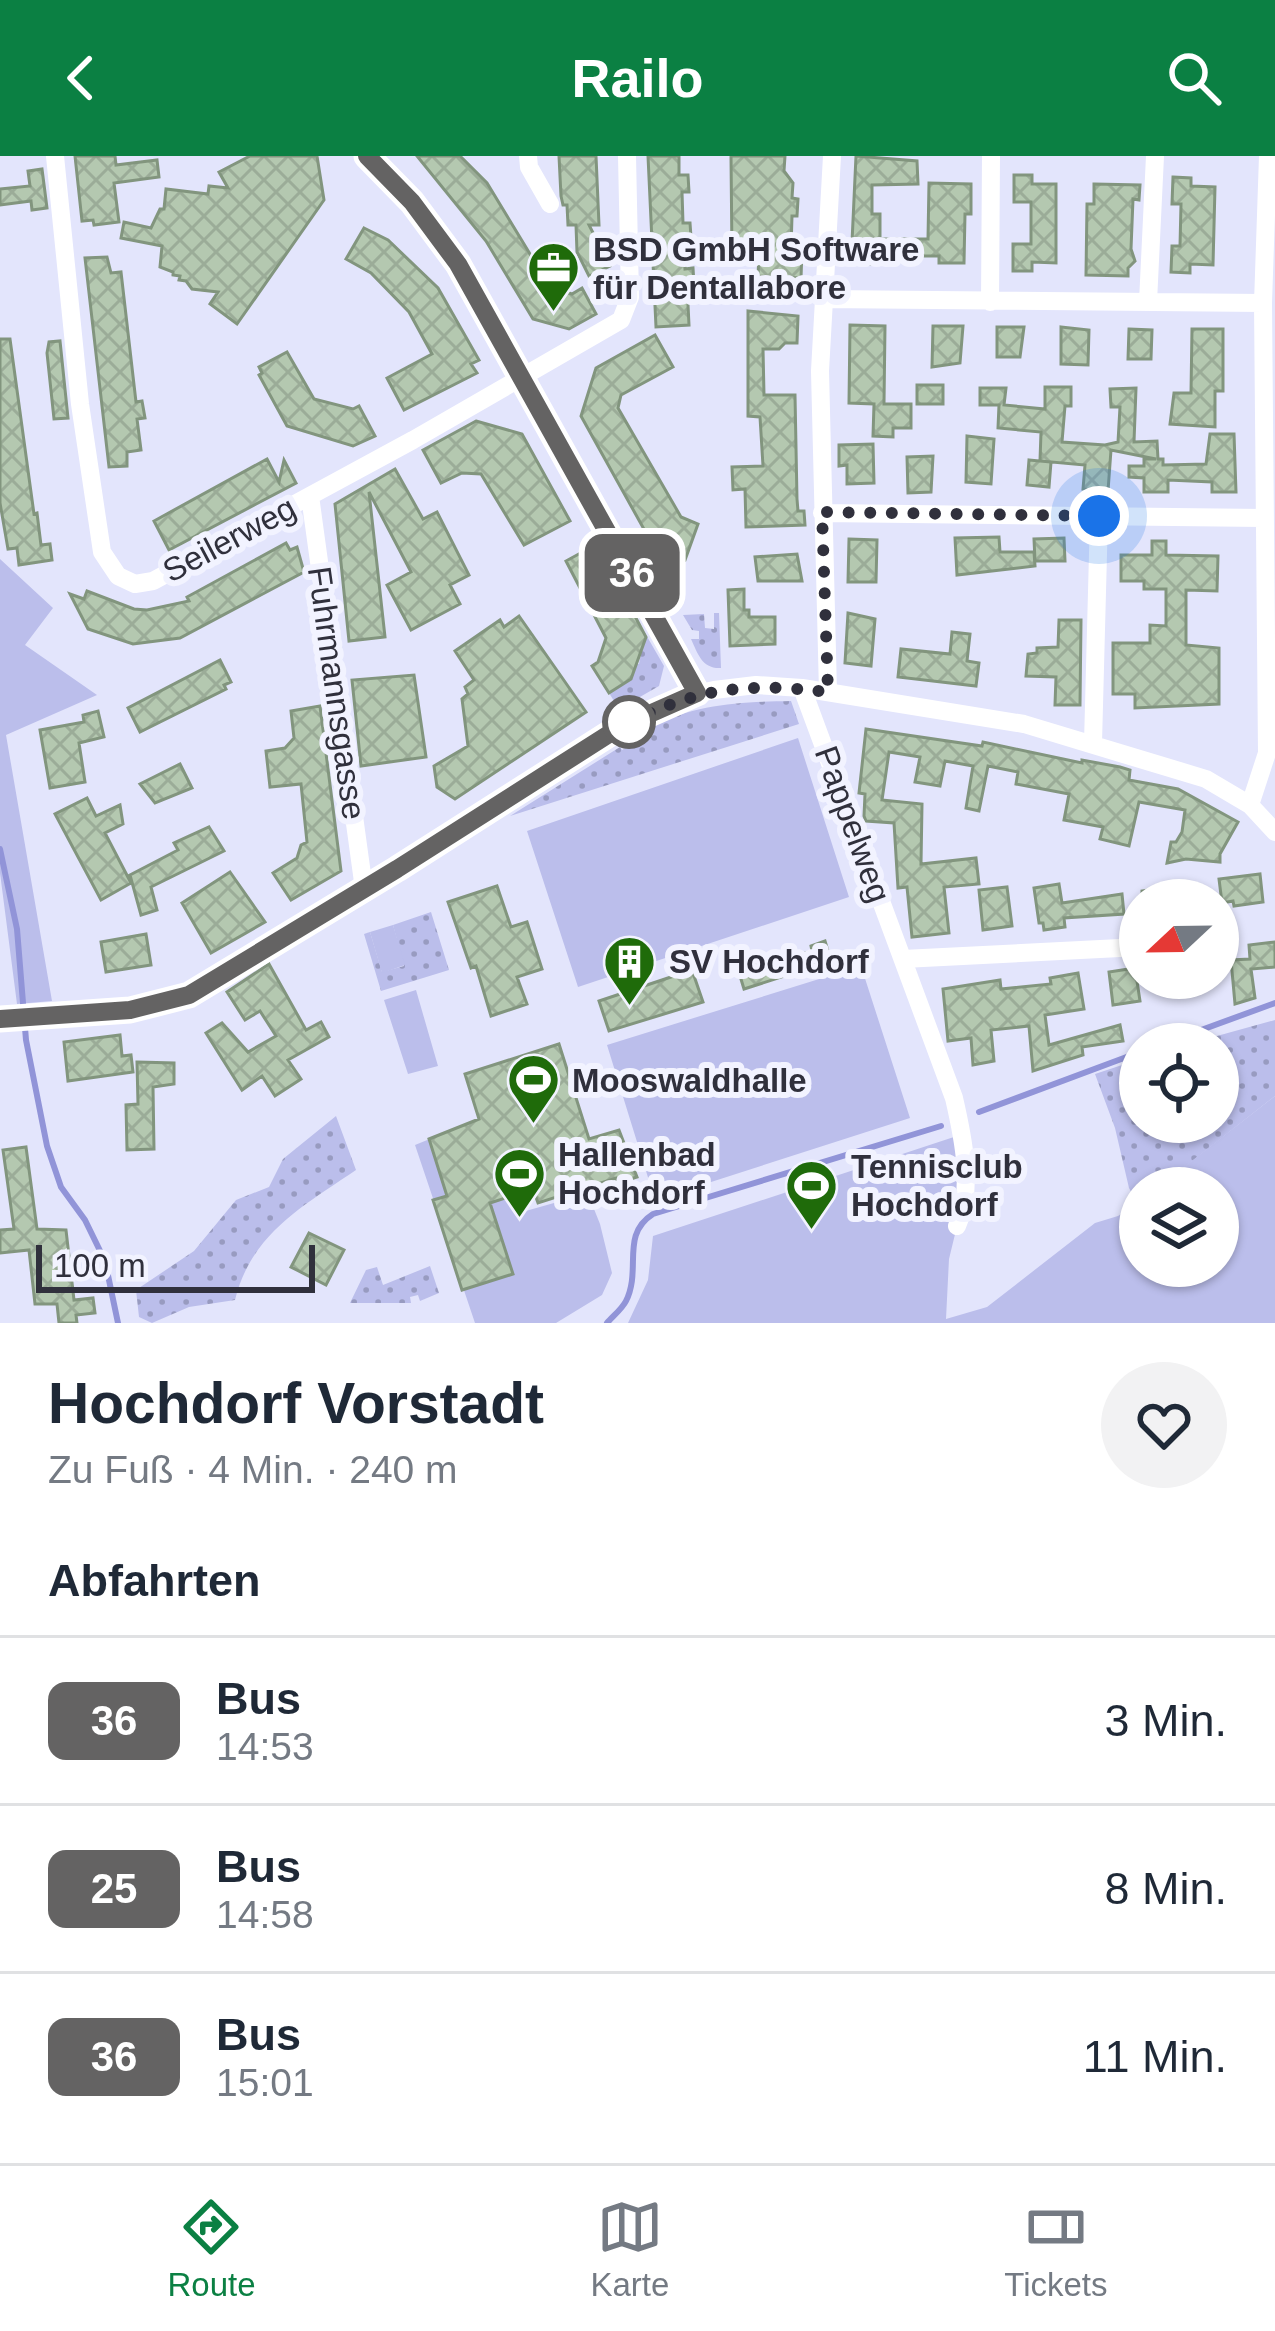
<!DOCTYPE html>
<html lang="de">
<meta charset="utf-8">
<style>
:root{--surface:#fff;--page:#f2f2f3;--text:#1f2937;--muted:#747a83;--line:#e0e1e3;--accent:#0b8043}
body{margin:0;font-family:Helvetica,sans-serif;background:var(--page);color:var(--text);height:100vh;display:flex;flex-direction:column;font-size:45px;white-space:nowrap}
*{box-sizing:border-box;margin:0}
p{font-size:39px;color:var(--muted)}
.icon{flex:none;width:66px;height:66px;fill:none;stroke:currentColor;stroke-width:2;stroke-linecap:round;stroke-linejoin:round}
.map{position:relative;height:1167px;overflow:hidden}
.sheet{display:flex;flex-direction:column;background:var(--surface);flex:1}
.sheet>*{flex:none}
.badge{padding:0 24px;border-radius:18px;font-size:42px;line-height:78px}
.needle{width:78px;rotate:248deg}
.buttons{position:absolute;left:1119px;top:723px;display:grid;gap:24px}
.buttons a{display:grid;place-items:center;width:120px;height:120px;border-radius:50%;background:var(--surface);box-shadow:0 3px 9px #0004;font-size:60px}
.scale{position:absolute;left:36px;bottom:30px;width:279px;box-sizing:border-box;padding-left:12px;border:6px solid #30303c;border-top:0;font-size:33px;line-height:42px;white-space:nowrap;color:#30303c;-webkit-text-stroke:9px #f2f3ff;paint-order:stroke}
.you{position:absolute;width:60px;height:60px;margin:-30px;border:9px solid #fff;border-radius:50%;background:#1a73e8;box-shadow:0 0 0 18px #1a73e833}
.map>.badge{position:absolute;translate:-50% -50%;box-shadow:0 0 0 6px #fff}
h2{padding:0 48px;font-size:45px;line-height:108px}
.round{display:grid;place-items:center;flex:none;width:126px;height:126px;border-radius:63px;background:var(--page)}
.headline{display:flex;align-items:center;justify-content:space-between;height:204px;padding:0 48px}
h1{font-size:57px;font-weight:800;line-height:90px}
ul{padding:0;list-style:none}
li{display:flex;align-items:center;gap:36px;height:168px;padding:0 48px;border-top:3px solid var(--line)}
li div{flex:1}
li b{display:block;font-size:45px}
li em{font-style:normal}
li .badge{min-width:132px;font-weight:700;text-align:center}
header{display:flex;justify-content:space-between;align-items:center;height:156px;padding:0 48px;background:var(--accent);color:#fff;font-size:54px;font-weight:800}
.dock{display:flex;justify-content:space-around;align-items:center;height:168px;border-top:3px solid var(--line);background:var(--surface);font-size:33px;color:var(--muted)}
.dock a{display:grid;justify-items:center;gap:6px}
.dock .on{color:var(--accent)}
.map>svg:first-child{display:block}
.grass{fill:url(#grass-dots)}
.park{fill:#bbbeeb}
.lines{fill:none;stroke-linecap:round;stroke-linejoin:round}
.stream{stroke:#9194d8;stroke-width:6}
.building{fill:url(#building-cross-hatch);stroke:#82957e;stroke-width:3}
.minor{stroke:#fff;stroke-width:18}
.line-casing{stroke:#fff;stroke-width:27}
.line{stroke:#646363;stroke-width:18}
.walk{stroke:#30303c;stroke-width:12;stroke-dasharray:0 21.6}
.stop-dot{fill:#fff;stroke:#646363;stroke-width:6}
.labels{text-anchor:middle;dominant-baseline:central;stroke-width:12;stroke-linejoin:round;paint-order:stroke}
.poi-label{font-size:33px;font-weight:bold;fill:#30303c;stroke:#f2f3ff;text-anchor:start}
.street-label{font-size:33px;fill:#30303c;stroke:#f2f3ff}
</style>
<header><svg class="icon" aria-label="back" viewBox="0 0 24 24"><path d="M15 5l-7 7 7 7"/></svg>Railo<svg class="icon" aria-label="search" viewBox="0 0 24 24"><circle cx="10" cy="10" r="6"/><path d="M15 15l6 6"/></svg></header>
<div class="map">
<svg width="1275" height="1167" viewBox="0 0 1275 1167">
<defs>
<pattern id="grass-dots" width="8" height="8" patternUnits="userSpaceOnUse" patternTransform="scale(3)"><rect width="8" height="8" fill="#bbbeeb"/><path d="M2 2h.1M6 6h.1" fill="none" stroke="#989bc0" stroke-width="1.8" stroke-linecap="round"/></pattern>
<pattern id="building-cross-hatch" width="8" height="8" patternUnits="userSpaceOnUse" patternTransform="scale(3)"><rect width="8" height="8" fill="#b4c8b0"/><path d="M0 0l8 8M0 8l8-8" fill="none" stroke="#9bac98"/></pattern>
</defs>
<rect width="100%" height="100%" fill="#e3e5fc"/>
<!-- grass -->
<path class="grass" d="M714 457H719L721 512C702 513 698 498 691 483H699V475L692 474 683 459 704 458 705 472 714 473Z
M645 477 664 510 659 530 619 553 609 537 631 523 635 508H639Z
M791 545 799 568 510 660 620 591 622 594 651 578 648 571C699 548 736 546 791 545Z
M431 756 449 814 381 835 364 778 370 776 382 816 404 810 393 769Z
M1275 864V940L1158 1032H1140L1138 1048 1129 1032 1115 972 1095 918 1140 903V966H1218V888H1188Z
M336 960 356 1014C303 1050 251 1078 235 1144L189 1151 152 1167 139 1161 136 1134 194 1095 236 1044 269 1031 283 1003Z
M430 1110 439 1137 420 1145 418 1139 410 1141 411 1147H350L366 1114 377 1111 383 1129Z"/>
<!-- park -->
<path class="park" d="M0 403 53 452 25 489 97 539 6 579 52 845 17 848 0 717Z
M798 582 849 741 578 831 527 675Z
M393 769 405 809 382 817 370 776Z
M861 810 910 962 655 1044 607 889Z
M416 834 438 910 408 918 384 844Z
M1275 940V1167H628L648 1124 653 1080 963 978 957 1070 949 1103 946 1163 987 1151 1095 1067 1118 1060 1140 1045V1110H1218V1032H1157Z
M469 967 515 1058 554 1047 590 1043 600 1068 612 1117 602 1139 556 1167H475L415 989Z"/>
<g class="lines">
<!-- stream -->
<path class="stream" d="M0 693 17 773 26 884 47 990 61 1031 85 1064 105 1105 118 1167
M1163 888 1275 847
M979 956 1140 896
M607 1167C613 1160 622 1153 626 1145 642 1113 620 1079 653 1058L941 970"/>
</g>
<!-- building -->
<path class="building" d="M75 0H115L116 9 157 4 159 21 114 27 119 66 94 69 93 64 82 65Z
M250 0H317L324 44 237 168 210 148 218 136 192 133 186 125 179 124 180 120 173 119V116L160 111 162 90 121 82 124 66 151 72 160 53H164L166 33 208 38 209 30 228 32 219 16Z
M417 0H460L487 27 550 131 572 138 582 132 596 158 569 173 533 163 486 85Z
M559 0H596L599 69H589L610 110 589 120 577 96 576 69H568L567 49H563L561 40Z
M648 0H679V19H688L689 36H682L683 67H690L691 81 683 82 685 113 693 112 694 128H687L689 169 656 171Z
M731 0H785L784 15 793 27 792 42 798 43 797 60H792L791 93 802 94 801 122 758 120 759 98 732 99Z
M856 0 917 5 918 28 872 29V58H880V83H928L929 27 971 28V58H965L964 107H939V100H885V108H851Z
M42 13 47 52 32 54 31 45 0 49V33L30 30 28 15Z
M1014 19H1032V28H1056V107L1032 106V115H1013V88H1031V46H1014Z
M1173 21 1191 22V30L1215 31 1213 109 1190 108V117L1171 116 1172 90H1180L1181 48H1172Z
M1094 28 1140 29 1139 44 1133 43 1131 93 1135 105 1128 112V120L1086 119 1087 48H1094Z
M364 72 388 84 438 132 479 204 471 208 477 217 404 254 387 222 432 198 409 156 371 117 346 103Z
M107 101 111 117 121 116 136 246 142 245 145 262 137 263 141 294 127 296V310L109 311 85 102Z
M748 155 798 160 797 187H785L779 193H763L764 239H795L797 343 798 355H804L805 369 746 371 745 333 733 334 732 311 763 310 760 261 748 260Z
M850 169 885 170 884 248H911V272H893V281L873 280 874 248 849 247Z
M933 170H963L960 207 932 211Z
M997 171H1024L1020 201H997Z
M1061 171 1089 174 1088 209 1061 208Z
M1129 173 1152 174 1151 203H1128Z
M1192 173H1223V235H1215V271L1170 268 1174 237H1191Z
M655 179 673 211 621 239 618 252 681 361 698 368 685 404 655 393 581 260 596 212Z
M0 183H10L34 358 37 357 41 389 50 388 52 404 19 409 17 392 8 393 0 347Z
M60 185 68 262 54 263 47 197 49 186Z
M287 196 314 243 353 253 359 250 375 280 353 290 287 270 259 219 262 217 259 211Z
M917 229H943V248H917Z
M1045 231H1071V250H1065L1062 286 1105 289 1118 286 1120 251H1111L1110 233 1136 232 1134 286 1157 285 1158 303H1163V309L1206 308 1210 278H1234L1236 336H1212V326L1168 324V336H1144V322L1129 321V310H1144V303H1156L1111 294 1108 335 1083 333 1085 309 1040 305 1041 276 998 272 999 249H980V232H1006L1004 249 1045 253Z
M476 265 522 278 570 365 524 389 481 318 462 317 441 327 423 294Z
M967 280 994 283 991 328 966 326Z
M873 288 874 327 847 328V309L839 310V289Z
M933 300 931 336 908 337 907 301Z
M267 303 279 326 284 304 296 327 169 394 154 365Z
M1029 304 1051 306 1049 331 1027 329Z
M395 313 423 363 437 356 469 419 450 429 460 448 411 474 387 429 411 416 369 336 385 481 349 485 335 348Z
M999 381 1000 396H1034L1035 410 957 419 955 382Z
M1064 382 1065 405H1035L1034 383Z
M849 383 877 384 876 426H848Z
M1152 385H1166V399L1218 400 1217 435 1186 434V489L1219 492V548L1135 552V538H1113V487H1150V469L1166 470V433H1144V425H1121V399H1152Z
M286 387 290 394 297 391 304 416 180 482 133 488 88 473 70 438 84 443 87 435 134 453 147 454 189 445 187 441Z
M597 388 646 481 631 523 609 537 592 510 598 506 606 482 566 405Z
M797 398 802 425H758L755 401Z
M744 433V454H749V461H775V488L730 490 728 434Z
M848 457 875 463 871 510 845 507Z
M519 460 586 556 455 643 437 631 434 610 468 590 462 543 468 538 465 531 474 524 455 495 500 464 504 471Z
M1059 464H1081L1080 549H1055L1056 521 1026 520 1028 498 1037 497V492L1058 491Z
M952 476 970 478 967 505 979 507 976 530 898 521 901 493 950 498Z
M220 504 231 526 224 529 226 533 140 576 128 552Z
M414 519 426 601 361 610 352 524Z
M320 550 341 715 291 744 273 717 297 702 301 689 307 686 301 628 270 631 266 595 285 592 294 582 291 555Z
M98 555 104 581 79 587 85 626 50 632 40 574 84 566 83 559Z
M866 573 982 590 983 586 1082 607V604L1120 611 1130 614 1129 624 1178 633 1238 666 1220 698V706L1186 703 1167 707 1171 686H1176L1182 676 1185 654 1139 646 1129 690 1100 683 1103 671 1064 664 1069 638 1016 628 1018 616 988 610 979 655 966 652 973 610 945 605 940 630 915 626 920 601 889 596 882 644 922 648 921 708 976 702 979 728 944 731 949 777 912 781 907 731 898 732 894 667 866 665 864 660 865 638 859 637Z
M180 608 192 632 155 647 140 628Z
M87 642 96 660 120 649 123 668 105 677 131 727 101 744 55 658Z
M209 671 224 695 151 731 157 754 141 759 130 719 178 694 174 687Z
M230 716 265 766 211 797 182 747Z
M1260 718 1263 746 1234 750 1233 745 1222 747 1219 723Z
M1059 728 1062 747 1122 738 1124 758 1064 762 1065 771 1044 774 1043 767H1039L1034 732Z
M1189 728 1191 744H1142V735Z
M497 730 511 771 527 766 542 813 517 821 527 848 491 860 476 810 471 812 448 746Z
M1007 731 1012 770 983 774 979 734Z
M146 778 151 809 106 816 101 786Z
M825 785 831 805 744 833 737 810 777 797 780 805 812 795 811 790Z
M1275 786V811L1251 813 1255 842 1235 848 1231 804 1250 803 1249 789Z
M269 808 306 874 321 866 329 881 288 904 301 923 275 940 262 920 242 934 206 877 222 867 248 896 276 880 260 855 245 864 227 836Z
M1135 812 1140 845 1113 849 1109 816Z
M692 814 703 846 609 875 599 845Z
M1078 817 1084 853 1045 859 1049 889 1120 869 1123 885 1082 891 1083 899 1033 915 1029 870 991 874 994 905 973 909 971 882 948 885 943 833 1000 824 1001 833 1051 828 1050 822Z
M120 879 122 900 131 899 133 916 68 925 64 886Z
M559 888 589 983 619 974 637 1021 618 1027 616 1022 538 1047 533 1033 490 1047 513 1118 462 1134 433 1044 447 1040 429 983 479 963 465 918Z
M137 906 174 907V928L153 931 154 993 127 994 126 949 138 948Z
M26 991 37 1073 66 1074 74 1144 93 1142 95 1157 76 1159 77 1167H59L57 1148H35L29 1094 0 1097V1074L14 1073 3 994Z
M309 1077 344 1094 326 1129 291 1111Z"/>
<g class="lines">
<!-- minor -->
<path class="minor" d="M55 0 80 248 102 396 118 420 135 428 153 425 413 284 621 164 630 141 627 0
M367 0 411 46 458 108 697 537
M528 0 529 11 550 48
M823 143 1263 147
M990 146 991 0
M1148 146 1155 0
M310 340 364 733
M822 357 1264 362
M802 532 954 942C963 981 974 1033 957 1070
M828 536 820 215 832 0
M1093 587 1099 360
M1250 649 1267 597 1263 147 1268 0
M903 803 1140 791
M0 863 130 854 189 839 397 713 621 570 682 541 714 534 756 529 802 532 1024 568 1206 623 1250 649 1275 676"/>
</g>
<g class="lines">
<defs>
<path id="line" d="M0 863 130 854 189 839 397 713 620 571 697 537 458 108 412 46 367 0"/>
</defs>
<!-- line casing -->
<use href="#line" class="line-casing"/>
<!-- line -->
<use href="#line" class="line"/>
<!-- walk -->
<path class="walk" d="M629 566 620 571C695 532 745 526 828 536L822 356 1099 360"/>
</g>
<!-- icons -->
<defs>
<symbol id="office-pin" viewBox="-11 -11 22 30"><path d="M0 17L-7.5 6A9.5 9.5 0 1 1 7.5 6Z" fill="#1f6b0a" stroke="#f2f3ff"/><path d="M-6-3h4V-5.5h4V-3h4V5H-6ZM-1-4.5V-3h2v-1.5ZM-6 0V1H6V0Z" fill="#fff"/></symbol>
<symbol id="building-pin" viewBox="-11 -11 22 30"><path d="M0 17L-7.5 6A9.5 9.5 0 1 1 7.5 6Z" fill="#1f6b0a" stroke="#f2f3ff"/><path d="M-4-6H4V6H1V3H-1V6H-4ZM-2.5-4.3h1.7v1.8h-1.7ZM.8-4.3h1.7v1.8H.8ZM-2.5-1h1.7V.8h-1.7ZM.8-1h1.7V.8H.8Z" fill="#fff"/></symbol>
<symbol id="stadium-pin" viewBox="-11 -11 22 30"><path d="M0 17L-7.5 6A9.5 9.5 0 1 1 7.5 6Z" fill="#1f6b0a" stroke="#f2f3ff"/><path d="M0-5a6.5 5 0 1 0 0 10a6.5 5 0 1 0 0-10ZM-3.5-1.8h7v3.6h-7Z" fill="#fff"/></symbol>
</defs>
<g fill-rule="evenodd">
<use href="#office-pin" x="524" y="82" width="59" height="81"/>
<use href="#building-pin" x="600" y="776" width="59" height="81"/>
<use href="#stadium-pin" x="504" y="894" width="59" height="81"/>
<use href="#stadium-pin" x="490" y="988" width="59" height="81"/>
<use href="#stadium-pin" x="782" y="1000" width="59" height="81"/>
</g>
<!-- markers -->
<circle class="stop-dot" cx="629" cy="566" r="24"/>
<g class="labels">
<!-- poi labels -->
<g class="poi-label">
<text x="593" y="93">BSD GmbH Software<tspan x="593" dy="38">für Dentallabore</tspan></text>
<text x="669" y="805">SV Hochdorf</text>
<text x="572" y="924">Mooswaldhalle</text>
<text x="558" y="998">Hallenbad<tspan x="558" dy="38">Hochdorf</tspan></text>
<text x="851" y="1010">Tennisclub<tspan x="851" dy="38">Hochdorf</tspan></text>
</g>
<!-- street labels -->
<g class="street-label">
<text transform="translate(229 383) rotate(-28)">Seilerweg</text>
<text transform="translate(337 537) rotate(82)">Fuhrmannsgasse</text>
<text transform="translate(853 668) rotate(70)">Pappelweg</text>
</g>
</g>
</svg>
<div class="buttons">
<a><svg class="needle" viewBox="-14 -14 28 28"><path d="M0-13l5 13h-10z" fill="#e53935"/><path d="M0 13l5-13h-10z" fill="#747a83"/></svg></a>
<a><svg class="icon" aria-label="locate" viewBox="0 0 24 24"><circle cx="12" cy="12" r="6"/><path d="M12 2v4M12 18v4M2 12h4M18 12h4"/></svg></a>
<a><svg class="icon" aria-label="layers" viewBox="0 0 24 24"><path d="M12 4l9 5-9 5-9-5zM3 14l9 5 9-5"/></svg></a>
</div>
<div class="scale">100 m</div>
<div class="you" style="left:1099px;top:360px"></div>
<b class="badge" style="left:632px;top:417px;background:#646363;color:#fff">36</b>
</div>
<section class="sheet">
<div class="headline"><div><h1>Hochdorf Vorstadt</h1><p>Zu Fuß · 4 Min. · 240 m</p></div><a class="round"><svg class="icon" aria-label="heart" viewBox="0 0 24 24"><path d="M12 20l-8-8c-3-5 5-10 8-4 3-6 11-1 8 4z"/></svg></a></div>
<h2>Abfahrten</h2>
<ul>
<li><span class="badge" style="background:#646363;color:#fff">36</span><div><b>Bus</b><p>14:53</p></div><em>3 Min.</em></li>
<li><span class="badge" style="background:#646363;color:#fff">25</span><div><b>Bus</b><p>14:58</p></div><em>8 Min.</em></li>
<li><span class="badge" style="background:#646363;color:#fff">36</span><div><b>Bus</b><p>15:01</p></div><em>11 Min.</em></li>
</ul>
</section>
<nav class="dock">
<a class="on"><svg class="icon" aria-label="directions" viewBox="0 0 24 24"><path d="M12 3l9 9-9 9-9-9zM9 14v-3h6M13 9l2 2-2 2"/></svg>Route</a>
<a><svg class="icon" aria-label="map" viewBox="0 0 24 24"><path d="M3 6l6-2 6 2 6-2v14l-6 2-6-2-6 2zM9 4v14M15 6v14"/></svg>Karte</a>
<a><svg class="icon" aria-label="tickets" viewBox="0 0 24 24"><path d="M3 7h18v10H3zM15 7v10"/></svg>Tickets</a>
</nav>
